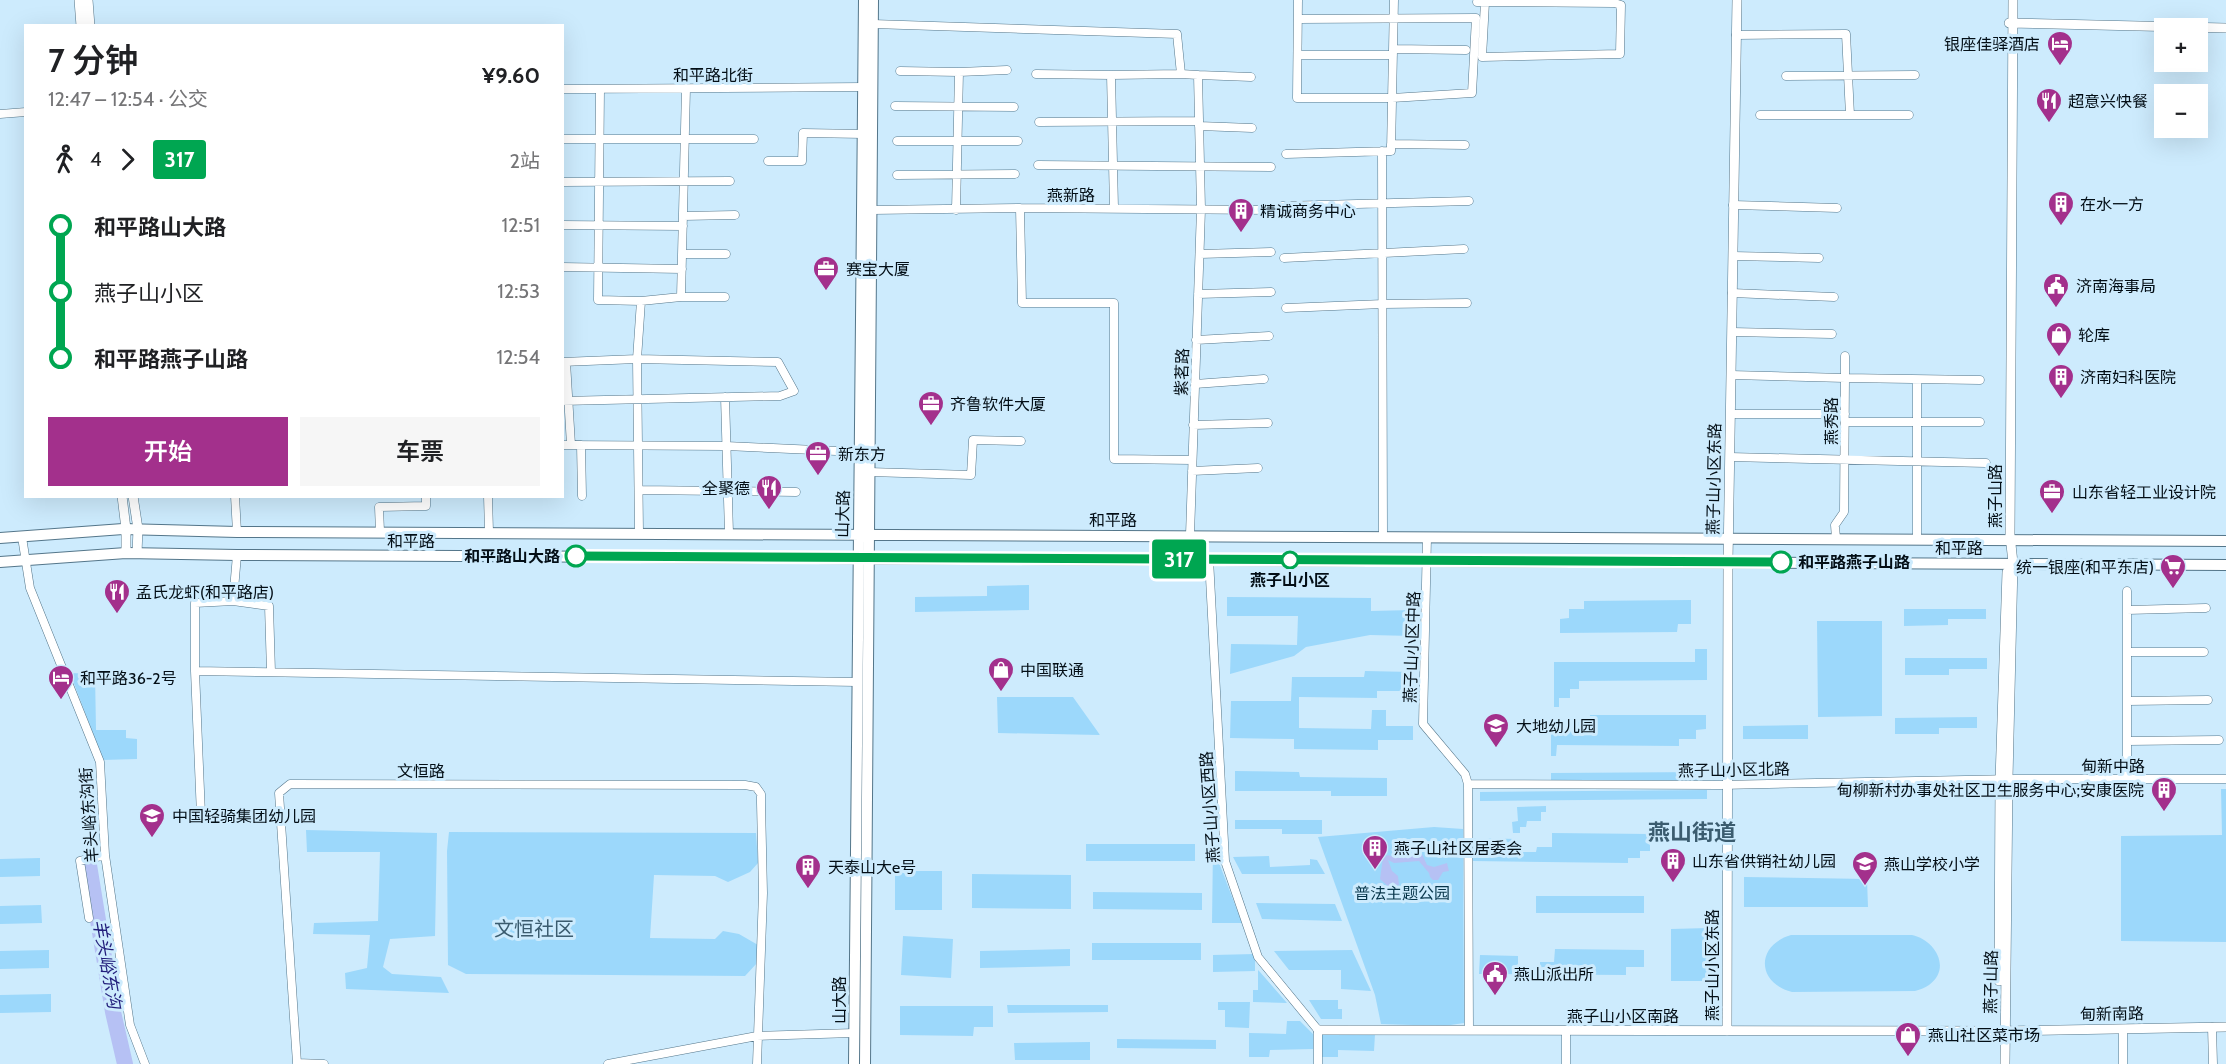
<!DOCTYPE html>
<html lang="zh">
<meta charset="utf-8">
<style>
:root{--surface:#fff;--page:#f6f6f6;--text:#202124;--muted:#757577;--accent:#a3308c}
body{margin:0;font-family:Cabin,"Noto Sans SC",sans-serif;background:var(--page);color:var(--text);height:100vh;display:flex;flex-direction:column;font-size:22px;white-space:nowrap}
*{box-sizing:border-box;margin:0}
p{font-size:20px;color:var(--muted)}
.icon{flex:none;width:33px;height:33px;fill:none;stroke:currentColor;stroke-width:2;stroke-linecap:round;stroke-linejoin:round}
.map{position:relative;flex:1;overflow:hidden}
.sheet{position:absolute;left:24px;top:24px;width:540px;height:474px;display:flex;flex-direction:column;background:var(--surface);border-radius:0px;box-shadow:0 6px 24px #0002}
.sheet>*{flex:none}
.badge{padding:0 12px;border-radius:4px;font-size:21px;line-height:39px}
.tools{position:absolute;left:2154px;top:18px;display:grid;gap:12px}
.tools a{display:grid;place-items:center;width:54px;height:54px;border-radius:0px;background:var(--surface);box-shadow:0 6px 24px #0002;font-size:30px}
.map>.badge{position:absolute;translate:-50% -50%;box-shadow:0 0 0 3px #fff}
.legs{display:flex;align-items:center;gap:9px;height:66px;padding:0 24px;font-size:20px}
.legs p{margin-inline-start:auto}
.headline{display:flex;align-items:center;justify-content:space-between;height:102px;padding:0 24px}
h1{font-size:33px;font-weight:600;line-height:45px}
.primary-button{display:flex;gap:12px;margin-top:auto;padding:12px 24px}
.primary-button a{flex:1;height:69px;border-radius:0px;background:var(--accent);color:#fff;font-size:24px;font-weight:600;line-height:69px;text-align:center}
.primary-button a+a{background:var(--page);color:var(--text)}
ul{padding:0 24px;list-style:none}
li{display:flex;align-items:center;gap:21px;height:66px;font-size:22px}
li i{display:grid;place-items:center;width:9px;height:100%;margin:0 8px;background:currentColor}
li i::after{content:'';width:15px;height:15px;margin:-8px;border:4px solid;border-radius:50%;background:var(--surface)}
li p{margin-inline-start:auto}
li:first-child i{background:linear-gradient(#0000 50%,currentColor 0)}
li:last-child i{background:linear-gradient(currentColor 50%,#0000 0)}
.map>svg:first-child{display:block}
.green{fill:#9cd8fb}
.water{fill:#b6c1f4}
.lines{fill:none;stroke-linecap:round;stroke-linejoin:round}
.river{stroke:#b6c1f4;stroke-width:16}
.minor-casing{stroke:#54768a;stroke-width:9}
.tertiary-casing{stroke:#54768a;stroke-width:10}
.secondary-casing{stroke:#54768a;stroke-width:12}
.minor{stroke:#fff;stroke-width:8}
.tertiary{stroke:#fff;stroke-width:9}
.secondary{stroke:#fff;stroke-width:10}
.line-1-casing{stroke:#fff;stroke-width:14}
.line-1{stroke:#00a651;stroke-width:9}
.stop-1-dot{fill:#fff;stroke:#00a651;stroke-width:3}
.labels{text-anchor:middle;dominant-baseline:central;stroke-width:6;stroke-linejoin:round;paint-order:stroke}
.poi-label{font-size:16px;fill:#030e16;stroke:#cdebfd;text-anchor:start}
.street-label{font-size:16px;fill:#030e16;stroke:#cdebfd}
.stop-label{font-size:16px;font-weight:bold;fill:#030e16;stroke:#cdebfd;text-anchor:end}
.park-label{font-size:16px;fill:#07354a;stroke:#cdebfd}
.water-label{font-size:18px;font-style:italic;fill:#221e7b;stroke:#cdebfd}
.quarter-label{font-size:20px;fill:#3b5c6f;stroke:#cdebfd}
.district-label{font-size:22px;font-weight:bold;fill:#3b5c6f;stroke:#cdebfd}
</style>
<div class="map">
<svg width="2226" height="1064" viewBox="0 0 2226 1064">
<rect width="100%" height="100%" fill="#cdebfd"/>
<!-- green -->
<path class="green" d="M1029 585V610L915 612V597L987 596V586Z
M1227 597 1371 598V611L1412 610 1413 636 1370 635 1306 647 1294 656 1230 674 1231 644 1297 645 1298 616H1227Z
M1691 600V624H1678L1677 632 1560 633V619L1569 618V609H1584V601Z
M1904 609H1986V619H1948V625L1904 626Z
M1817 621H1882V716L1818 717Z
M1695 649H1707V680L1579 681V689H1570V698H1559V707H1554V662H1695Z
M1987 658V669H1949V675H1905V658Z
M1365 671 1412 672V691H1377V698L1299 697V728L1371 729 1372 710H1386V726H1413V740H1378V750L1294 749V739L1230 738 1231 701H1291L1292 677H1364Z
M70 673 95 674 96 730H126V738L137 739V759L103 760Z
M997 697H1073L1100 735 998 733Z
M1590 715H1706V729L1696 730V739H1679V746L1557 745 1556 756H1551V731H1575V722H1589Z
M1977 717V728H1939V734H1895V718Z
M1808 725V739H1743V726Z
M1235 771 1299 772 1300 777 1387 778V796H1331V791H1235Z
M1703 772V780L1551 782V773Z
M2221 789H2226V942L2121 941V836L2222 835Z
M1707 790V799L1480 801V792Z
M1546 806V812H1541V821H1527L1526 827H1520V833H1513L1512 822 1518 821 1517 807Z
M1235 820H1322V834H1282V829H1235Z
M1434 827 1463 829 1464 1023 1444 1026 1381 1024 1375 995 1318 837Z
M306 830 437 833 435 936 390 939 383 967 392 974 441 977 449 993 346 989 345 973 367 968 370 935 313 934 314 923 378 921 380 852H307Z
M449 832 756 833 758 863 750 872 728 882 715 876 654 875 650 938 715 939 723 931 739 934 758 945V962L745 976 466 974 448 965 447 851Z
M1552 833 1650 834V851H1640V858H1628V863L1473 861 1474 838 1517 839V852H1536L1537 847H1552Z
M1086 844H1195V861H1086Z
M1213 847 1242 923H1212Z
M1269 856 1270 867 1310 865V859L1317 860 1325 874H1242L1233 857Z
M40 858V876L0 877V859Z
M895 871H942V910H895Z
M972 874 1071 875V909L972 908Z
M1744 877 1867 879 1868 907H1744Z
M1093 892 1202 893V910L1093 909Z
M1536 896H1644V913H1536Z
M1256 903 1335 904 1342 921 1262 919Z
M41 905 42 923 0 924V906Z
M1708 928 1709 981H1671V929Z
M1791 935H1912C1935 940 1952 968 1929 985 1925 988 1919 990 1915 991L1792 992C1756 983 1756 945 1791 935Z
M903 936 953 939 951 978 901 975Z
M1092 943H1201V960H1092Z
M1070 949V966L980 968V951Z
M1555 949 1644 950V967H1626V975L1479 974 1480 955 1518 956V967H1540V962H1554Z
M49 950V968L0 969V951Z
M1352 950 1371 991 1341 989V970H1289L1274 951Z
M1255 954V971L1213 972V955Z
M1258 970 1260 972 1287 1003 1253 1002V990H1258Z
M51 994V1012L0 1013V995Z
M1309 1000H1338V1009H1342V1019H1321Z
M1218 1002H1250L1249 1028 1225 1027V1010H1218Z
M1007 1005H1108V1012L1008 1013Z
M900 1006H993V1027H974L973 1036 900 1035Z
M1287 1021H1300L1313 1034V1049L1270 1050 1269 1057H1249V1033L1286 1034Z
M1322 1033 1375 1034 1374 1051 1338 1050V1057H1321Z
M1117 1039 1216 1040V1049L1117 1048Z
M1090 1042V1060H1015L1014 1043Z"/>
<!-- water -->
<path class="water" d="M1422 854 1427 865 1434 867 1447 863 1449 871 1443 872 1438 880H1433L1430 877 1429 873 1419 861 1394 863 1388 860 1392 871 1398 876 1399 885 1390 888 1380 879 1383 858 1388 855 1397 858Z"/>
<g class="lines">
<!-- river -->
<path class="river" d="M89 865 113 1012 125 1064"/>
<defs>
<path id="minor" d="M1477 2 1614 3 1621 5 1620 54 1482 57 1485 2
M1298 19 1476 18 1472 93 1392 98H1297L1298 0
M873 24 1177 34 1181 74 1198 75 1201 209 1190 535
M1736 35 1846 34 1850 115
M1393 49 1466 50
M1298 55H1393
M900 71 959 72 1007 70
M1036 74 1111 75 1114 208
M1111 75 1181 74
M1198 75 1251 77
M1786 76 1915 75
M562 89 864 87
M600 89 598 300 641 301 637 359 639 533
M895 106 1014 107
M0 114 26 112
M1760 115H1909
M1039 122 1199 121
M1199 126 1252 128
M562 139H754
M897 141H1018
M1391 150V144L1465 145
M1382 151 1383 536
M1286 154 1391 151 1394 0
M768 161H802L803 133 864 134
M1038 165 1271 167
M897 175 1015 174
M562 182 730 181
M1733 205 1837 208
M1282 206 1469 201
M1020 208 1022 303H1114V459L1192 460
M872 210 1020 208 1270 210
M956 210 959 72
M683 216 735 215
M562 225 683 226
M682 254H726
M1200 254 1271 252
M1733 256 1819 258
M1284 258 1464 249
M562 267 682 269
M1732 293 1834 297
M1198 294 1271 292
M681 297H725
M641 301 681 297 686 88
M1286 308 1383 304 1467 303
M1732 332 1832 334
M1196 340 1269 336
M1845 356V378L1980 380
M562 362 637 359 778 362 794 391 780 396 562 401
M566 362 571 445H581L582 496
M1731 375 1845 378 1844 512 1835 525 1836 539
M1195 384 1264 379
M725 397 729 533
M1731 414H1845
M1845 422H1980
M1193 425 1268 423
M562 445 726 446 859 452
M1730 457 1986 463
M1192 471 1258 468
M869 472 971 475 973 440 1021 441
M639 490 796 492
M235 496 237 532
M488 496 489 532
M380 532 379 507 426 506V496
M22 537 30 588 100 762 105 855 130 1025 145 1064
M1427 537 1423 724 1465 774 1468 784 1469 1030
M1917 539V380
M1209 559 1225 861 1258 957 1318 1030V1064
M2127 591V779
M233 601 269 606 271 672
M2127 610 2206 608
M2127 652H2204
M195 671V603L233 601 237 555
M2127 701 2208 700
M2127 741 2219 740
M1468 784 1720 785 2015 779H2226
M201 815 195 671 857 682
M89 918 80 861 105 855
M2212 1027 2213 1064
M2123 1029V1064
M324 1064 297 1063 279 793 290 784 745 785 756 787 761 794V803L763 893 757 1064
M608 1064 757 1036 854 1033
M1566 1064V1031"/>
<path id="tertiary" d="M79 0 81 26
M88 0 90 26
M2009 23 2226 28
M122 496 126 529V553
M133 496 138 529 137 553
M1999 981 2000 780 2007 572
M1318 1030 2005 1031 2226 1027
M1727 1031 1728 562 1737 0
M2005 1064 2008 779 2013 563 2010 535 2013 0"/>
<path id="secondary" d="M0 538 123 529 237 532 2226 541
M0 562 126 553 237 555 2226 565
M854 1064 864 0
M865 1064 873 0"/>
</defs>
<!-- minor casing -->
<use href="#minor" class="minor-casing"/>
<!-- tertiary casing -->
<use href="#tertiary" class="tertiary-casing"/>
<!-- secondary casing -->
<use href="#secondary" class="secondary-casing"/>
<!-- minor -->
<use href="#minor" class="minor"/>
<!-- tertiary -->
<use href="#tertiary" class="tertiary"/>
<!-- secondary -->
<use href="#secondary" class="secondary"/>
</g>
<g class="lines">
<defs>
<path id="line-1" d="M576 556 1781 562"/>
</defs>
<!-- line-1 casing -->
<use href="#line-1" class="line-1-casing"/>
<!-- line-1 -->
<use href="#line-1" class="line-1"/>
</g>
<!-- icons -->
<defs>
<symbol id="hotel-pin" viewBox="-11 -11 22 30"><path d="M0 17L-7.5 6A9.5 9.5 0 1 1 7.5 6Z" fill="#a3308c" stroke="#cdebfd"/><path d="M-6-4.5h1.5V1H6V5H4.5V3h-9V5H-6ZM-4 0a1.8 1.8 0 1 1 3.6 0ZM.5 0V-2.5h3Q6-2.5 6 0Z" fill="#fff"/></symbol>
<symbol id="restaurant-pin" viewBox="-11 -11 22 30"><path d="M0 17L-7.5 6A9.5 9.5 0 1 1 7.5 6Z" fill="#a3308c" stroke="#cdebfd"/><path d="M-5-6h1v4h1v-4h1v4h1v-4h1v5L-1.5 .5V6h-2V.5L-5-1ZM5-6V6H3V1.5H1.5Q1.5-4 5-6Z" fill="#fff"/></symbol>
<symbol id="building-pin" viewBox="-11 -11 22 30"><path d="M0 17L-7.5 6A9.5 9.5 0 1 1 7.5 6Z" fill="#a3308c" stroke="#cdebfd"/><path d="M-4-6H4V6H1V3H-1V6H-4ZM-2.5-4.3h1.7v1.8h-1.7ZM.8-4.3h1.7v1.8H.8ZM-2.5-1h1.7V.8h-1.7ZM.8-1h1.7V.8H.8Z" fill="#fff"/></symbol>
<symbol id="office-pin" viewBox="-11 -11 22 30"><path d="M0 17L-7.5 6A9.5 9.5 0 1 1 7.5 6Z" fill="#a3308c" stroke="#cdebfd"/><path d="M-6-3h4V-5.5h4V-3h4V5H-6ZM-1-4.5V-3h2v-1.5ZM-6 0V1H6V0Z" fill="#fff"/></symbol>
<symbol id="civic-pin" viewBox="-11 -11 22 30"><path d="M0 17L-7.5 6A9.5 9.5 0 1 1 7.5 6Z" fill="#a3308c" stroke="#cdebfd"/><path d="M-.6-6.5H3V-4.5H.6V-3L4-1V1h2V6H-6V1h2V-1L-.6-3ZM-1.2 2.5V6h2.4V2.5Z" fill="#fff"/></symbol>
<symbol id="shop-pin" viewBox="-11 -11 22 30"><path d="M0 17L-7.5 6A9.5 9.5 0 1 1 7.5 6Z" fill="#a3308c" stroke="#cdebfd"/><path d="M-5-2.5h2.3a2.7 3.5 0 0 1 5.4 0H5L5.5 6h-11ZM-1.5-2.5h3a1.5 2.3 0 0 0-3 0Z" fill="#fff"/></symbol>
<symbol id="supermarket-pin" viewBox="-11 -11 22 30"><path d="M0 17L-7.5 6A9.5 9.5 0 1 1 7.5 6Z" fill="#a3308c" stroke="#cdebfd"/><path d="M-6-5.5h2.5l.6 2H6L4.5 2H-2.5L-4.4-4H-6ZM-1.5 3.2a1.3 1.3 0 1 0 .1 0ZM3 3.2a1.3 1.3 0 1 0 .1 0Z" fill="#fff"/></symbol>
<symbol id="school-pin" viewBox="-11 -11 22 30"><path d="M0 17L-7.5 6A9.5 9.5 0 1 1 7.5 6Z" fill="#a3308c" stroke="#cdebfd"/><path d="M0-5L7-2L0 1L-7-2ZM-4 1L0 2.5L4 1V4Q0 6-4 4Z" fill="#fff"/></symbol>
</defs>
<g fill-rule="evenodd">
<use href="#hotel-pin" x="2045" y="29" width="30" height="40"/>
<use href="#restaurant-pin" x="2034" y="86" width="30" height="40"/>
<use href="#building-pin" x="2046" y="189" width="30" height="40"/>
<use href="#building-pin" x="1226" y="196" width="30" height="40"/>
<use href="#office-pin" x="811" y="254" width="30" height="40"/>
<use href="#civic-pin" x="2041" y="271" width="30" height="40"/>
<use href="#shop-pin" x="2044" y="320" width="30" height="40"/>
<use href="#building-pin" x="2046" y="362" width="30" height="40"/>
<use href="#office-pin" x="916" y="389" width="30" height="40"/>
<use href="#office-pin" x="803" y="439" width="30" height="40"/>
<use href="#restaurant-pin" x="754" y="473" width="30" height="40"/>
<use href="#office-pin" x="2037" y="477" width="30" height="40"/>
<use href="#supermarket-pin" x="2158" y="552" width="30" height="40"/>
<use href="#restaurant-pin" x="102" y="577" width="30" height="40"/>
<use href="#shop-pin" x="986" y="655" width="30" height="40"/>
<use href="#hotel-pin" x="46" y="663" width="30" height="40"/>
<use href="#school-pin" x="1481" y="711" width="30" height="40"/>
<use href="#building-pin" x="2149" y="775" width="30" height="40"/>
<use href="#school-pin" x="137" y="801" width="30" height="40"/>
<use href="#building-pin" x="1360" y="833" width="30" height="40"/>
<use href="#building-pin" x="1658" y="846" width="30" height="40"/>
<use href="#school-pin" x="1850" y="849" width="30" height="40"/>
<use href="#building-pin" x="793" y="852" width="30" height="40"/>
<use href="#civic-pin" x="1480" y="959" width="30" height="40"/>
<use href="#shop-pin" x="1893" y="1020" width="30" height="40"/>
</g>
<!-- markers -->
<g class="stop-1-dot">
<circle cx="576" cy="556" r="10"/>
<circle cx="1290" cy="560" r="8"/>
<circle cx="1781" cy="562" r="10"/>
</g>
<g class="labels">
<!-- poi labels -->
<g class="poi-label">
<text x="2040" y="44" text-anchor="end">银座佳驿酒店</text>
<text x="2068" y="101">超意兴快餐</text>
<text x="2080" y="204">在水一方</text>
<text x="1260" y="211">精诚商务中心</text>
<text x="846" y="269">赛宝大厦</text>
<text x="2076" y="286">济南海事局</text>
<text x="2078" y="335">轮库</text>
<text x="2080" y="377">济南妇科医院</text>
<text x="950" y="404">齐鲁软件大厦</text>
<text x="838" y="454">新东方</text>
<text x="750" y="488" text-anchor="end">全聚德</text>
<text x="2072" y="492">山东省轻工业设计院</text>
<text x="2154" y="567" text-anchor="end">统一银座(和平东店)</text>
<text x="136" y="592">孟氏龙虾(和平路店)</text>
<text x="1020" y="670">中国联通</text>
<text x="80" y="678">和平路36-2号</text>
<text x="1516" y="726">大地幼儿园</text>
<text x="2144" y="790" text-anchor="end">甸柳新村办事处社区卫生服务中心;安康医院</text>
<text x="172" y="816">中国轻骑集团幼儿园</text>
<text x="1394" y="848">燕子山社区居委会</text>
<text x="1692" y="861">山东省供销社幼儿园</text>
<text x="1884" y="864">燕山学校小学</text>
<text x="828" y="867">天泰山大e号</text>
<text x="1514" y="974">燕山派出所</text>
<text x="1928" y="1035">燕山社区菜市场</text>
</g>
<!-- street labels -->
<g class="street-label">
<text x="713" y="75">和平路北街</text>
<text x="1071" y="195">燕新路</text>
<text transform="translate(1182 372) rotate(-88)">紫茗路</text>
<text transform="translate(1831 421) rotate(-90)">燕秀路</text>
<text transform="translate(1714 479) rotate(-89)">燕子山小区东路</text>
<text transform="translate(1995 496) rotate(-90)">燕子山路</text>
<text transform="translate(843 514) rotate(-89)">山大路</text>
<text x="1113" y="520">和平路</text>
<text x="411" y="541">和平路</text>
<text x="1959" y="548">和平路</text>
<text transform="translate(1412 647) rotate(-88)">燕子山小区中路</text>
<text x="2113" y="766">甸新中路</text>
<text transform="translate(1734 770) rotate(-1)">燕子山小区北路</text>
<text x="421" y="771">文恒路</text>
<text transform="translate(1210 807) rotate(-94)">燕子山小区西路</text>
<text transform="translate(89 815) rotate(-94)">羊头峪东沟街</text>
<text transform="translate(1712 965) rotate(-90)">燕子山小区东路</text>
<text transform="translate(1991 982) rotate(-89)">燕子山路</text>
<text transform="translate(839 1000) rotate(-90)">山大路</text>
<text transform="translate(2112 1014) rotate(-1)">甸新南路</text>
<text x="1623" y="1016">燕子山小区南路</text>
</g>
<!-- stop labels -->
<g class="stop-label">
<text x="560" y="556">和平路山大路</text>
<text x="1798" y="562" text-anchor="start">和平路燕子山路</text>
<text x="1290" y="580" text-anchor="middle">燕子山小区</text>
</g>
<!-- park labels -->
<g class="park-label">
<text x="1402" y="893">普法主题公园</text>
</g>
<!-- water labels -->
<g class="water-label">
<text transform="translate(107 964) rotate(80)">羊头峪东沟</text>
</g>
<!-- quarter labels -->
<g class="quarter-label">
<text x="534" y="929">文恒社区</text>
</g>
<!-- district labels -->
<g class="district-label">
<text x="1692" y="832">燕山街道</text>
</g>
</g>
</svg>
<div class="tools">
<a>+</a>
<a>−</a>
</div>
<b class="badge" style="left:1179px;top:559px;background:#00a651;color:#fff">317</b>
<section class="sheet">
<div class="headline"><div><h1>7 分钟</h1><p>12:47 – 12:54 · 公交</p></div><b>¥9.60</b></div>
<div class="legs"><svg class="icon" aria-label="walk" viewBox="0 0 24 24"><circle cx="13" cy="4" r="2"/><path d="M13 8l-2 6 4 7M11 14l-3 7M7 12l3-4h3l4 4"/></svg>4<svg class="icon" aria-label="forward" viewBox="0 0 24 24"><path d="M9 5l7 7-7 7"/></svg><b class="badge" style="background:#00a651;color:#fff">317</b><p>2站</p></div>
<ul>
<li><i style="color:#00a651"></i><b>和平路山大路</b><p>12:51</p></li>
<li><i style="color:#00a651"></i><span>燕子山小区</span><p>12:53</p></li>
<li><i style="color:#00a651"></i><b>和平路燕子山路</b><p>12:54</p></li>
</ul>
<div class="primary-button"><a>开始</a><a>车票</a></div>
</section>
</div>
